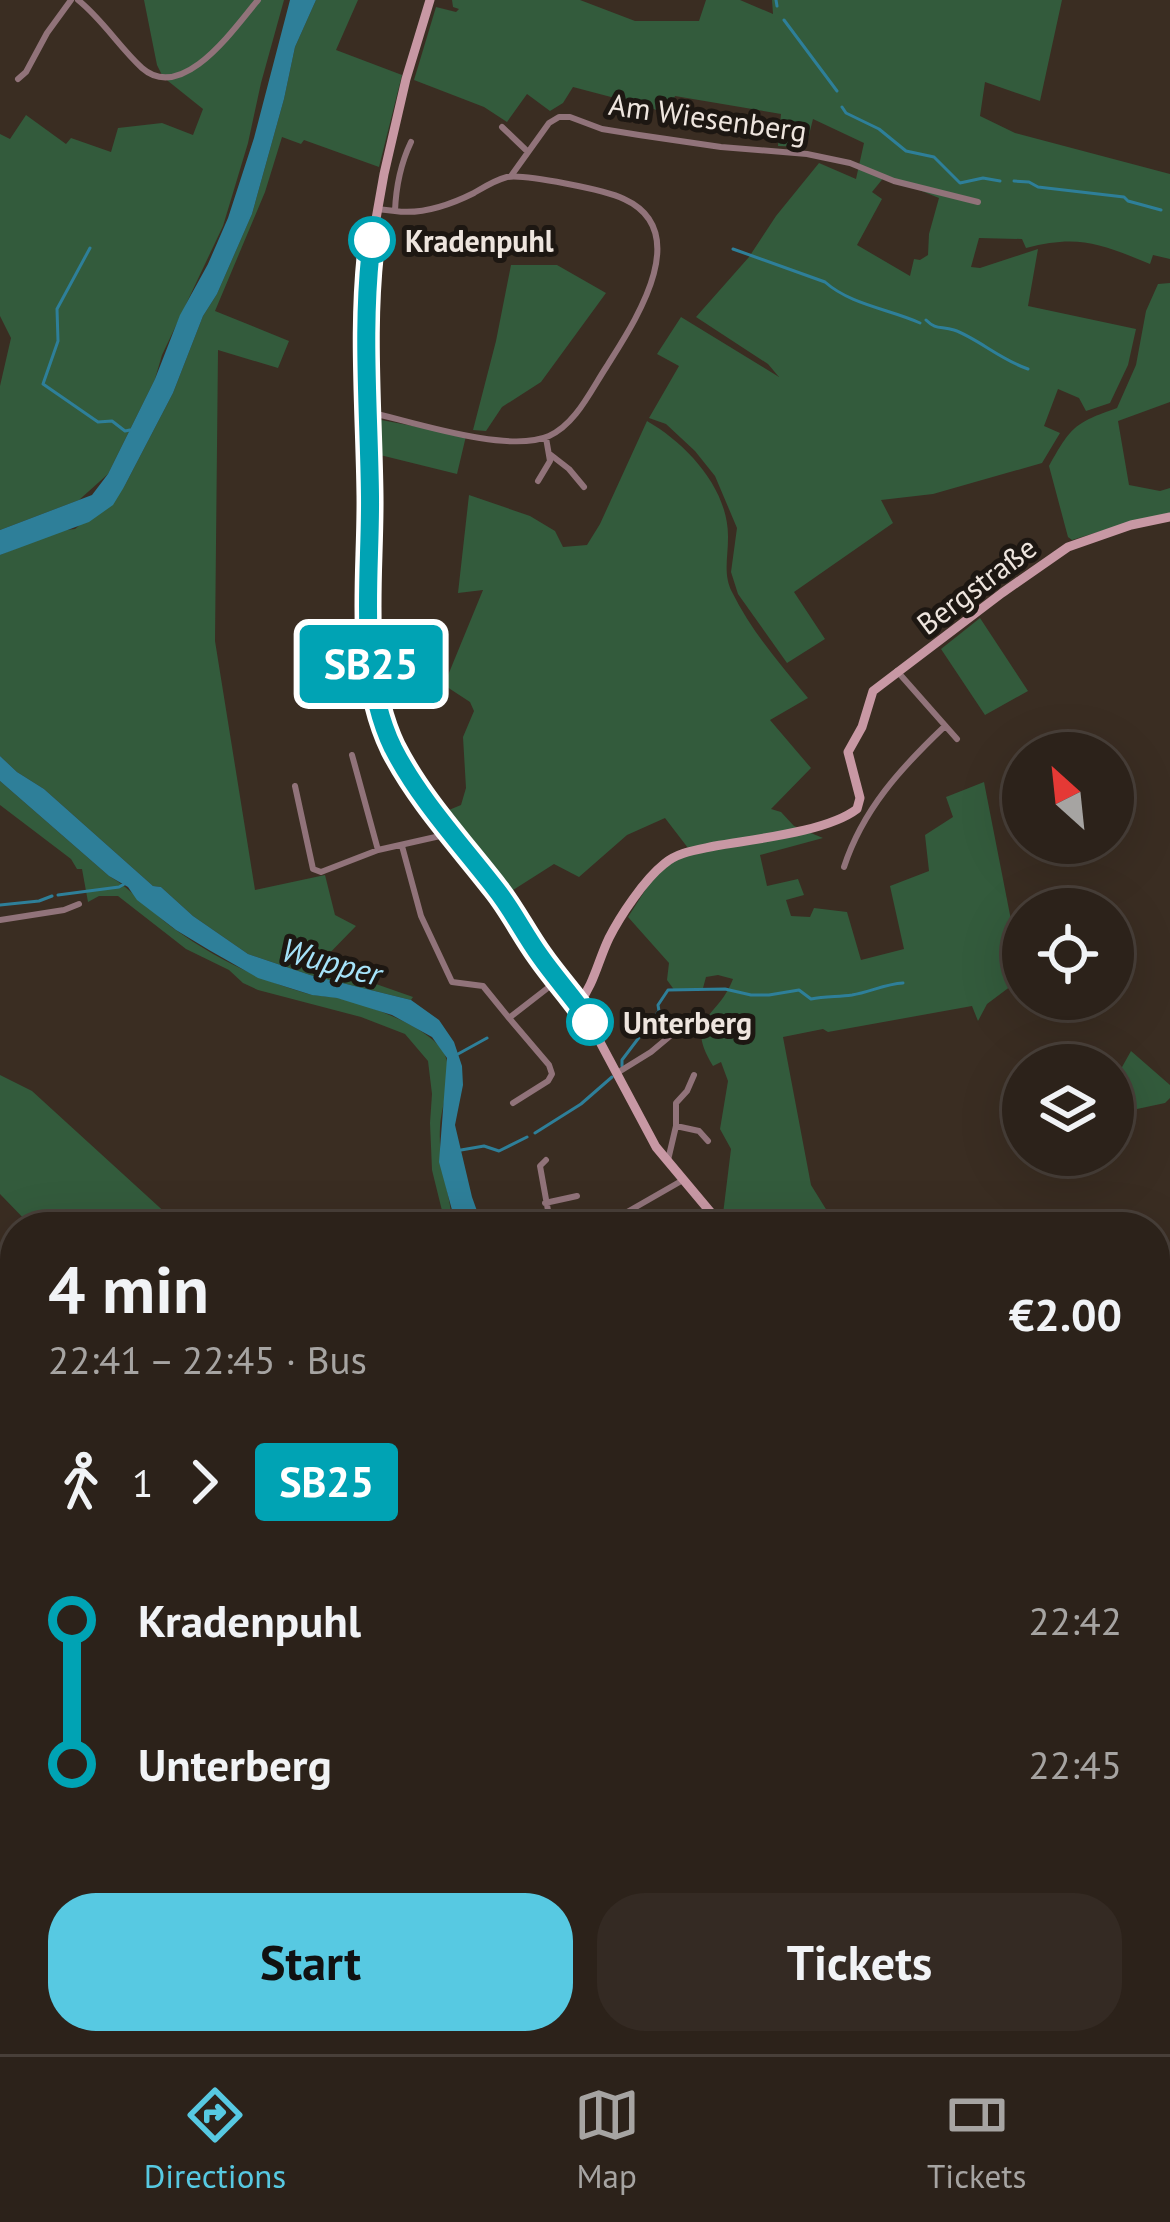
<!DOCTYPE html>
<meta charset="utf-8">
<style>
:root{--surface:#2c221a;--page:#342a23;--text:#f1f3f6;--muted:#a6a4a2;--line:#483f39;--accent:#57c9e2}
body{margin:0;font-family:"PT Sans",sans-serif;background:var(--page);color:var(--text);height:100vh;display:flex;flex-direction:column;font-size:45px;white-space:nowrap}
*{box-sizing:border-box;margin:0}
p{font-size:39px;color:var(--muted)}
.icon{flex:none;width:66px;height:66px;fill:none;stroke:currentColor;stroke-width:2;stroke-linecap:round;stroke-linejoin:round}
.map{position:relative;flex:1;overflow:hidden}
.details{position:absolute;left:0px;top:1212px;width:1170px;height:843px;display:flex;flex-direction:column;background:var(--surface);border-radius:48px 48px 0 0;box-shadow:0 12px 48px #0002,0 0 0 3px var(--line)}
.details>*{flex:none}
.badge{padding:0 24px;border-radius:9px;font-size:42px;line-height:78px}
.needle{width:78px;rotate:333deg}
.tools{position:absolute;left:1002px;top:732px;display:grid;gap:24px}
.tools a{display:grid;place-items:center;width:132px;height:132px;border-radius:50%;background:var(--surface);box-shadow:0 12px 48px #0002,0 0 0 3px var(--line);font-size:60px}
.map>.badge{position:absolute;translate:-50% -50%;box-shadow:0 0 0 6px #fff}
.legs{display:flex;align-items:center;gap:18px;height:132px;padding:0 48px;font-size:39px}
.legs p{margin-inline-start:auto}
.head{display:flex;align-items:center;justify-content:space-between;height:204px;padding:0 48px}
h1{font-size:66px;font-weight:700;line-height:90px}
.cta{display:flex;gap:24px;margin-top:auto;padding:24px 48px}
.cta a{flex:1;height:138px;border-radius:48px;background:var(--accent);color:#111;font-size:48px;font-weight:700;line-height:138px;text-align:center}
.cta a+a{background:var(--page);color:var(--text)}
ul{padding:0 48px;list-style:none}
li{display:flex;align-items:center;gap:42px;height:144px;font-size:45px}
li i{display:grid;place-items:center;width:18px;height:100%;margin:0 15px;background:currentColor}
li i::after{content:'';width:30px;height:30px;margin:-15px;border:9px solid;border-radius:50%;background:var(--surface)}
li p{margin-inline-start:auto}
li:first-child i{background:linear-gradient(#0000 50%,currentColor 0)}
li:last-child i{background:linear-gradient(currentColor 50%,#0000 0)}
.dock{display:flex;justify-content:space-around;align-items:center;height:168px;border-top:3px solid var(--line);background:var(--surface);font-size:33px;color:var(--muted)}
.dock a{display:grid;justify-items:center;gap:6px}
.dock .current{color:var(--accent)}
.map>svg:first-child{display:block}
.built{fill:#463323}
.green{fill:#335b3c;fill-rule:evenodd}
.water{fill:#2e7f99}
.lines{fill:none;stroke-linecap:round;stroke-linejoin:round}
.stream{stroke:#2e7f99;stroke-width:3}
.street{stroke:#91737a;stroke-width:6}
.secondary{stroke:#c898a4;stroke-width:9}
.line-1-casing{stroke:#fff;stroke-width:27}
.line-1{stroke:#00a3b4;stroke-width:18}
.stop-1-dot{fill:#fff;stroke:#00a3b4;stroke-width:6}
.labels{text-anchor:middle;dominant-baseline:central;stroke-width:10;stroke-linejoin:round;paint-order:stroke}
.street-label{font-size:30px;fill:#eee5de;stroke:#1d1712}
.stop-label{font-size:30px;font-weight:bold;fill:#eee5de;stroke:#1d1712;text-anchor:start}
.water-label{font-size:33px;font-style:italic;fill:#a6e3fa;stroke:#1d1712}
</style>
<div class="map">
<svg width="1170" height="2054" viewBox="0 0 1170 2054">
<rect width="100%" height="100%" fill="#3a2d22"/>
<!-- built -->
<path class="built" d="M819 2040H941L954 2054H831Z"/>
<!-- green -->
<path class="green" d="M144 0H284L261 83 248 143 223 226 162 355 155 379 108 474 79 500 0 530V386L11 338 0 316V134L10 139 26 115 66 144 71 138 111 152 118 128 162 123 193 135 203 109 163 77 157 65Z
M316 0H358L336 50 402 75 379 167 304 140 301 144 282 137 265 192 215 311 289 341 278 368 218 350 215 641 255 890 325 875 335 915 356 926 319 964 413 997 411 1000 310 975 248 954 193 916 161 887 153 886 44 789 17 772 0 756V555L58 531 75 529 124 487 173 393 203 316 217 294 252 214 284 99 295 47Z
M452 0H580L635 21H699L706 0H740L773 14 772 0H1062L1040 101 985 82 980 116 1015 133 1170 174V259L1153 255 1150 264C1101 244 1079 234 1026 248L1022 239 979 238 971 267 980 268 1038 249 1028 306 1136 329 1128 365 1110 403 1086 411 1079 398 1058 389 1044 426 1060 433 1042 463 933 494 881 500 893 523 794 592 825 639 787 663 738 594 731 572 737 528 715 476 695 451 666 424 649 418 679 366 657 354 681 317 779 377 768 364 696 317 749 257 776 216 819 163 856 179 864 143 813 119 806 147 778 146 781 114 675 96 668 115 649 107 573 87 563 103 550 111 527 94 507 122 484 107 414 80 436 7 456 12 459 9 453 7ZM885 176 939 198 929 234 928 255 920 260 914 259 910 276 857 245 882 199 872 192Z
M511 265H557L606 293 541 382 502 407 486 431 473 430 496 341Z
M1170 283V402L1118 421 1129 485 1160 491 1170 488V513L1137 520 1072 540 1068 537 1049 466C1071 427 1074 423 1117 408L1136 365 1146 311 1158 284Z
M376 419 466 436 457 474 376 454Z
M647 421C687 444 729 489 728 538 728 558 723 574 732 592 751 631 781 665 808 698L770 720 811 768 771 809 781 812 794 826 823 838 760 855 767 886 798 879 804 895 786 900 791 916 810 917 814 908 847 912 861 960 904 949 890 886 929 871 925 835 953 817 946 797 984 782 1021 971 1019 980 987 1004 978 1021 972 1006 828 1032 823 1029 783 1037 811 1185 837 1227H733L723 1214 731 1149 720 1129 728 1081 721 1062 713 1066C683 1017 718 1019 733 979L718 975 706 977 703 988 675 991 667 980 669 963 628 917 653 878 688 848 665 818 627 835 579 877 554 864 507 894 444 812 461 805 466 788 463 737 474 711 470 702 444 685 483 590 458 593 469 495 530 516 555 531 563 547 587 545 600 524Z
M980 618 1028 691 985 715 941 649Z
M0 781 109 876C133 890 151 912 173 928 213 957 259 980 305 993 314 996 323 996 333 997 361 1002 433 1027 445 1055 454 1077 441 1105 440 1127 438 1166 450 1191 453 1227H446L432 1170 430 1123 432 1094 428 1061 405 1034 361 1017 258 990 243 983 229 970 186 949 118 896H99L88 902 82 869H77L71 859 0 805Z
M1131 1051 1170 1085V1098L1165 1103 1137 1109 1118 1096 1117 1076Z
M0 1075 32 1091 181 1227H32L0 1194Z
M417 2040H554L564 2045 553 2054H379L368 2042 390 2044Z
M635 2040H743L754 2054H609Z"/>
<!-- water -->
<path class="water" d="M290 0H316L295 47 284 99 252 214 217 294 203 316 173 393 124 487 113 505 89 522 0 555V530L92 495 108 474 155 379 180 315 208 264 228 218 254 138Z
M0 756 17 772 44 789 153 886 161 887 193 916 248 954 310 975 411 1000 439 1020 454 1042 462 1066 463 1085 455 1125 472 1197 481 1222 479 1227H453L452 1210 439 1162 447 1058 432 1037 392 1015 337 998 312 995 258 978 209 950 176 930 137 900 128 887 109 876 0 781Z"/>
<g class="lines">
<!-- stream -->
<path class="stream" d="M776 0 777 6
M784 20 837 91
M842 107 846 113 879 129 906 151 934 157 960 183 983 178 1000 181
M1014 181 1029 182 1038 187 1124 197 1128 201 1161 210
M90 248 57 309 58 341 43 384 98 422 112 421 125 431 130 430
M733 249 825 282C851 305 889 309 920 323
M926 320C936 330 940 326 954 330 977 338 1001 360 1028 369
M58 895 119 887 126 883
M0 905 39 901 52 896
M458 1054 487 1038
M622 1066V1060L659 1011 658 1005 668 990 725 989 751 995H769L799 990 811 999C825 996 838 997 852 995 870 992 885 984 903 983
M535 1133 581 1104 612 1077
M461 1150 484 1146 499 1151 527 1137"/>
<!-- street -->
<path class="street" d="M78 0C103 20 119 47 142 68 183 104 235 27 258 0
M18 79 26 72 47 33 71 0
M502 127 527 151
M511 176 549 123 559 117H570L602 129 639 135 721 147 807 154 850 163 894 181 978 202
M377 209 395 211C396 186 400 165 411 142
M369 412C413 422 508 454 549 436 576 424 591 390 607 366 633 324 696 232 624 199 606 190 525 174 507 177 495 180 484 187 474 193 450 205 422 215 395 211
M551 455 569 469 584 487
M538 481 550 461 546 438
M897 671 957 739
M352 755 378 850
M295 786 313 869 321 872 378 850 440 836 449 830
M402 846 421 916 452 982 483 986 509 1018
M844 867C863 809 901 768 944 727
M0 920 64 910 79 904
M617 1073 651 1052 694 1016
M513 1103 548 1081 552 1074 549 1065 509 1018 558 980
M676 1126 699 1131 708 1141
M546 1160 540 1166 551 1227
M668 1160 676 1126V1103L687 1091 694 1075
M545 1203 577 1196
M601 1227 683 1180
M0 1281 15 1295
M0 1501 15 1499
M1155 1504 1170 1435
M1155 1535 1159 1543 1170 1548
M1155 1743 1170 1714
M1155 1942 1170 1917
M1155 1950 1170 1957
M244 2040 257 2054
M1102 2040 1107 2054
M1012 2054 1022 2040"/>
<!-- secondary -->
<path class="secondary" d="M430 0 406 79 384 174 371 247 366 307 370 499V632L371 666 379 709 396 753 419 791 500 894 538 954 585 1014 656 1147 723 1227
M578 1005C594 984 598 961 609 938 620 916 644 880 664 864 678 852 697 850 715 846 754 839 827 832 857 809L860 798 848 752 862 727 873 691 1002 593 1068 547 1131 525 1170 517
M0 1704 15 1717
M0 1999 8 2054
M348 2040 361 2054
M953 2040 967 2054"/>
</g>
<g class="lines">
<defs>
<path id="line-1" d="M372 240C361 325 369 410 370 496 371 578 356 671 393 748 419 799 460 843 495 888 512 909 524 934 540 956 556 979 575 999 590 1022"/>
</defs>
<!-- line-1 casing -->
<use href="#line-1" class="line-1-casing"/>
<!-- line-1 -->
<use href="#line-1" class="line-1"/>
</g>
<!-- markers -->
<g class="stop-1-dot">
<circle cx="372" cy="240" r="21"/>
<circle cx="590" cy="1022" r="21"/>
</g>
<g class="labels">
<!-- street labels -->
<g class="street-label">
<text transform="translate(708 117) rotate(8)">Am Wiesenberg</text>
<text transform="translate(976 585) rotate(-37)">Bergstraße</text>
</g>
<!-- stop labels -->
<g class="stop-label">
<text x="405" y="240">Kradenpuhl</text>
<text x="623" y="1022">Unterberg</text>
</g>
<!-- water labels -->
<g class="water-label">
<text transform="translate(332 961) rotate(15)">Wupper</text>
</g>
</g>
</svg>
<div class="tools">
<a><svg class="needle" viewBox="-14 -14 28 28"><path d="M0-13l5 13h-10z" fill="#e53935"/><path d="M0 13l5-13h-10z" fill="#a6a4a2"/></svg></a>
<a><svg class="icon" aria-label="locate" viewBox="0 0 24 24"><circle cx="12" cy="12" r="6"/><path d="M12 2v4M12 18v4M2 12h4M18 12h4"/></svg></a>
<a><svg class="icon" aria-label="layers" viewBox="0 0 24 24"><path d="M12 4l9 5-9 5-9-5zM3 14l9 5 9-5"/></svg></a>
</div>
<b class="badge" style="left:371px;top:664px;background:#00a3b4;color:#fff">SB25</b>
<section class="details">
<div class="head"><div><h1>4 min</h1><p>22:41 – 22:45 · Bus</p></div><b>€2.00</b></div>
<div class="legs"><svg class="icon" aria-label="walk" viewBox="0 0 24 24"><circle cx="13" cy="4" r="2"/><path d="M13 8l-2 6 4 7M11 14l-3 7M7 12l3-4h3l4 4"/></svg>1<svg class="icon" aria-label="forward" viewBox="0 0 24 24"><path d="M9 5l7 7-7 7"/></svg><b class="badge" style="background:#00a3b4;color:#fff">SB25</b></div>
<ul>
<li><i style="color:#00a3b4"></i><b>Kradenpuhl</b><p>22:42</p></li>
<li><i style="color:#00a3b4"></i><b>Unterberg</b><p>22:45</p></li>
</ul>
<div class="cta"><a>Start</a><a>Tickets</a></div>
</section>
</div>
<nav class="dock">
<a class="current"><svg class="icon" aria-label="directions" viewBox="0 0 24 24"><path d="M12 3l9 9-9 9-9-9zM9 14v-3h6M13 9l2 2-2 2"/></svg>Directions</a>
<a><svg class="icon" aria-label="map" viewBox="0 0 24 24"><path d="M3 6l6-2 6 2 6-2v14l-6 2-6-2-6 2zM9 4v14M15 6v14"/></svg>Map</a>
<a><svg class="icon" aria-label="tickets" viewBox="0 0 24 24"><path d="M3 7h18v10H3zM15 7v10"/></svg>Tickets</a>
</nav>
